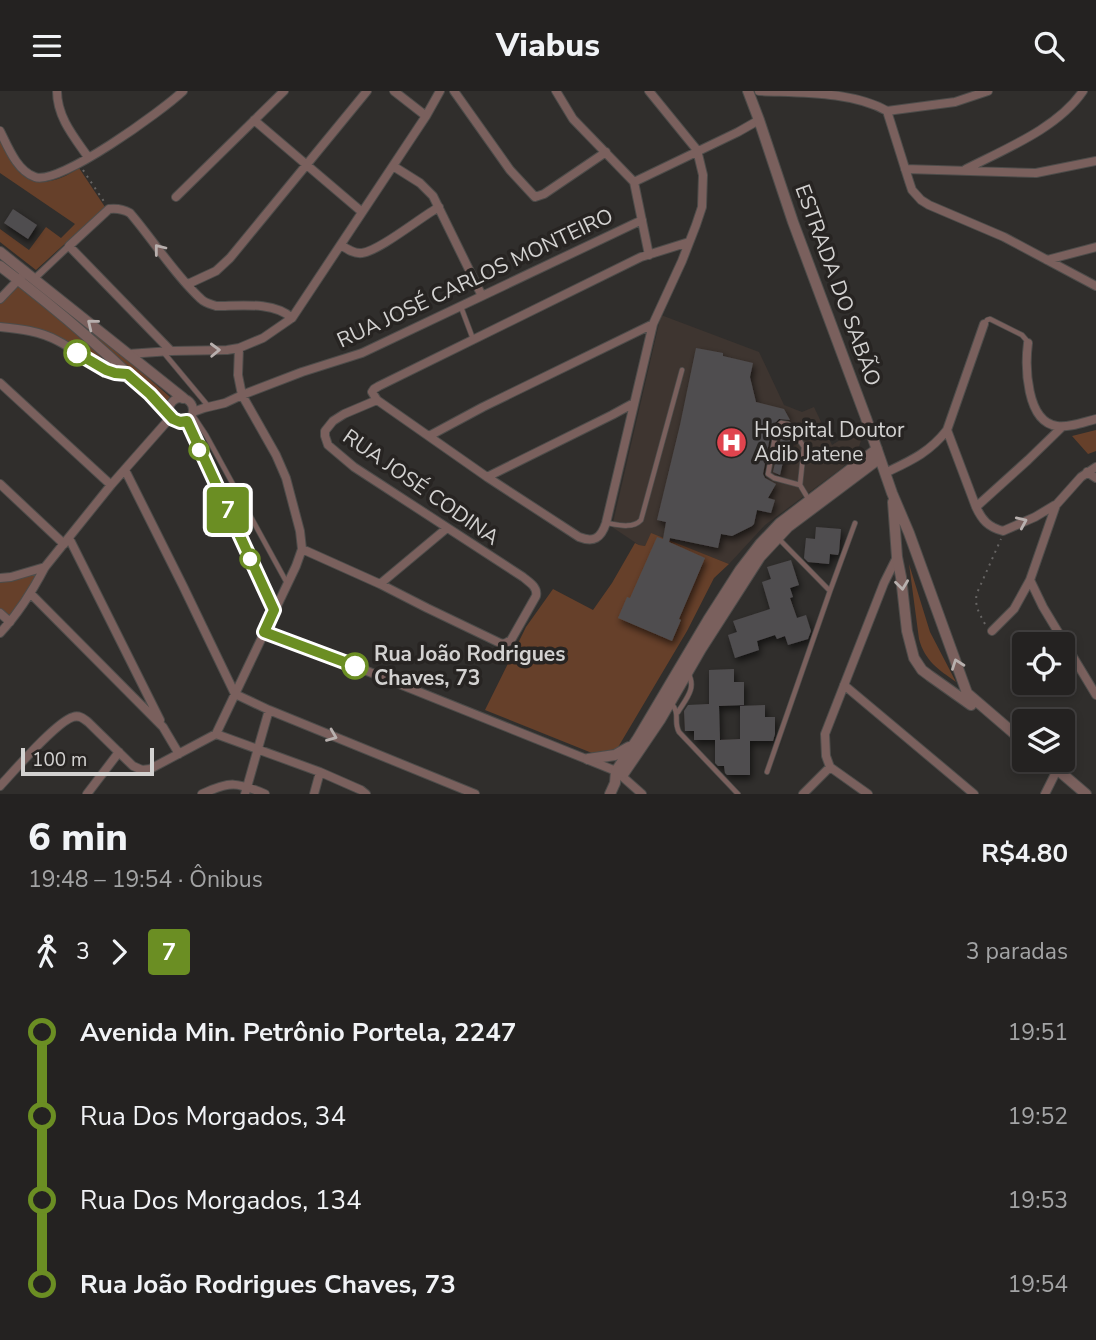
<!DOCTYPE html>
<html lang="pt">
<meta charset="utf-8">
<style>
:root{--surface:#242221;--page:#302f2e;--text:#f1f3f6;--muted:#a3a4a5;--line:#413f3f}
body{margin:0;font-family:"Nunito Sans",sans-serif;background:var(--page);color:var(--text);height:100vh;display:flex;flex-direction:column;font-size:26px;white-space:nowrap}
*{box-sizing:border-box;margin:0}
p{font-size:23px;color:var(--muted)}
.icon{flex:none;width:38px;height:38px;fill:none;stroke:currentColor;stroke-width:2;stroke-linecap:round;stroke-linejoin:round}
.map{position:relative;height:703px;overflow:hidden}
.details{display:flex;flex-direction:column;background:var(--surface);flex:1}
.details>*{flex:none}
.badge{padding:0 14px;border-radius:5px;font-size:24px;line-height:46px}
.fabs{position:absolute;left:1012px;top:541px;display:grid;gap:14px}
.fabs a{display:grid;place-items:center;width:63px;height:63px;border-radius:7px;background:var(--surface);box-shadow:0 4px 10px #0003,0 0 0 2px var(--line);font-size:35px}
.scale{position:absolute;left:21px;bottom:18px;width:133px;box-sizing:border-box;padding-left:7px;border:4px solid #d3d2d1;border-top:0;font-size:19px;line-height:24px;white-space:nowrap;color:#d3d2d1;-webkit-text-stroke:5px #272422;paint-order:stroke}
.map>.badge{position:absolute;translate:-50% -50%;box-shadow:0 0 0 4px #fff}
.legs{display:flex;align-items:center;gap:10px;height:77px;padding:0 28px;font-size:23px}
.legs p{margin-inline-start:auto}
.headline{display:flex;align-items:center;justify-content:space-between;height:119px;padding:0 28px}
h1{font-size:38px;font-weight:800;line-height:52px}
ul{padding:0 28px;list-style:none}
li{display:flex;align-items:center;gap:24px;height:84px;font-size:26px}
li i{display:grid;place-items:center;width:10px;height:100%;margin:0 9px;background:currentColor}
li i::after{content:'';width:18px;height:18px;margin:-9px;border:5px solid;border-radius:50%;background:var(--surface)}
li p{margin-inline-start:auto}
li:first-child i{background:linear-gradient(#0000 50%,currentColor 0)}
li:last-child i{background:linear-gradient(currentColor 50%,#0000 0)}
header{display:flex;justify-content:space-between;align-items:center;height:91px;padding:0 28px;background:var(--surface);font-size:32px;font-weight:800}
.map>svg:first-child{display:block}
.built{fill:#3e3530}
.green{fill:#66402a}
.building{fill:#504d4f;filter:url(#shadow)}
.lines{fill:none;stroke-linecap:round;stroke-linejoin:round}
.service-casing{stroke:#4d4c4a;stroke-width:6}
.pedestrian-casing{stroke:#4d4c4a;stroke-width:8}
.minor-casing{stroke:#4d4c4a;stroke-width:10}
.tertiary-casing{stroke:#4d4c4a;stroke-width:12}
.path{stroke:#666463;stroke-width:2;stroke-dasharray:2 5;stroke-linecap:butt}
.service{stroke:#7a605d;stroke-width:4.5}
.pedestrian{stroke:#7a605d;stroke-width:6}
.minor{stroke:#7a605d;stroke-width:8}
.tertiary{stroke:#7a605d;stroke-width:10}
.oneway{stroke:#b8b0ae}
.line-1-casing{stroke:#fff;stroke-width:16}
.line-1{stroke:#6b8e23;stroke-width:10}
.stop-1-dot{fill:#fff;stroke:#6b8e23;stroke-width:3.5}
.labels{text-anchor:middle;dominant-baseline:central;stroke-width:7;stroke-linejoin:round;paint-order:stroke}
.street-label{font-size:21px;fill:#d3d2d1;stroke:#272422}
.poi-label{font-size:21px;fill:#d3d2d1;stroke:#272422;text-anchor:start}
.stop-label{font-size:21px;font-weight:bold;fill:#d3d2d1;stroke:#272422;text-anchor:start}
</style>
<header><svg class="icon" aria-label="menu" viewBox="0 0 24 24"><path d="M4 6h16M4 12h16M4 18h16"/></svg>Viabus<svg class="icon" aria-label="search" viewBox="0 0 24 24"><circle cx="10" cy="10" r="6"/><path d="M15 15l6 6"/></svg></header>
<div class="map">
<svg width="1096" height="703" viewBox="0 0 1096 703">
<defs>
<filter id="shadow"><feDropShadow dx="2" dy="4" stdDeviation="3.5" flood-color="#0009"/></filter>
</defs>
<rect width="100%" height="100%" fill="#302e2c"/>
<!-- built -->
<path class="built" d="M661 224 759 261 784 314 802 321 814 316 832 354 862 335V347L857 361 842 377 765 434 729 473 651 443 645 455 639 454 612 436Z"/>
<!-- green -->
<path class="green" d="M0 48C7 60 13 78 25 86 43 97 64 87 79 77L105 116 36 179 0 151V138L29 159 46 136 61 147 75 133 0 82Z
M17 190 89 249 113 283 59 249 0 235V211Z
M97 242 170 306 165 312 92 248Z
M1096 339V360L1088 363 1072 345Z
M651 442 729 473 714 487 687 540 617 658 592 662 485 619 526 536 553 498 593 519 612 492 635 452 639 454 645 455Z
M909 473 930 541 956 591C938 578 925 570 919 548Z
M45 476 10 531 0 522V487Z"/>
<!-- building -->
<path class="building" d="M13 118 37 134 28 148 4 132Z
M696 257 723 262V265L753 272 750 286 756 311 784 318 790 329 779 328 772 335 763 383 765 387 776 393 768 407 775 409 771 422 757 419 754 433 752 435 732 445 721 443 718 457 670 447 669 451 705 467 679 528 681 529 672 550 618 527 627 506 630 507 657 446 663 448 666 431 657 429 680 334Z
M783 337H785L793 349 787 354 780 384 773 381Z
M816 436 841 438 839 461 838 464 830 463 829 473 808 471 804 467 806 447 815 448Z
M791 469 799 494 790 497 793 506 790 507 797 527 806 524 811 540 808 548 788 554 785 545 777 548 775 544 757 550 759 559 735 567 728 544 737 541 733 530 770 518 762 491 771 488 767 476Z
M734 578V591H744V614L719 615 720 649 740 648V615L765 614V626H775V643L773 650H750V684H727L725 682 724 675H718L715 672V649H694V640H685L684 620 688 614 709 613V579Z"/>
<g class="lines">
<defs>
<path id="service" d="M461 216 473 248
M984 233 987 229 990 228 1022 244 1028 251
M164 262 209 316
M192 323 206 344 287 492
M800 394 774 387 768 383 777 336 781 332 788 333 804 356 800 394 809 409
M607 432C618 434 633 438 641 429L682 279
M778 447 830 500 855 432
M671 612C681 623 673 630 679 641L738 703
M678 621C686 608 697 597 688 582
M767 681 830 500"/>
<path id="pedestrian" d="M34 188 69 155"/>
<path id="minor" d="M57 0C57 26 74 46 88 66
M394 0 426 25
M454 0 510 79 535 106 544 103 606 61
M556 0 573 28 634 91 649 164
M759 0C798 2 852 0 887 20L909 90 912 99 921 109 929 114 1004 146 1096 195
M887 20 955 11 988 0
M254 29 362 121
M0 40C8 56 17 80 35 86 59 95 163 19 183 0
M393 75 420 92 433 105 482 205
M905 78 1036 82 1096 70
M966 78C1005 58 1058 37 1083 0
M634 91 738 41 759 29
M176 106 284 0
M341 154C347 158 354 163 362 162 379 160 421 126 439 116
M1047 169 1096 156
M188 193 216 180 230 167 367 0
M0 208 22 185
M0 236C20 238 40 240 58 250 82 262 99 282 126 283
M1028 252C1025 275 1026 331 1057 335 1069 337 1084 331 1096 328
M239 257 227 259 171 260 69 155 109 118C117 117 123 118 130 122 154 150 174 183 201 208 205 212 210 213 216 215 239 215 273 210 292 227
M128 263 171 260
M0 292 111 394
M169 319a12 12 0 1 1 24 0a12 12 0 1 1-24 0Z
M377 309 487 386 579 446C594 452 601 447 606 432L653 233 682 170 696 134 702 116 703 84 697 59 649 0
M377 309 372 301 374 298 379 295 641 166 689 151
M193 321 204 317 225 312 242 304 302 281 362 262 642 129
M186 330 274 519
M947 339 976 416C982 429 988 436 1003 440L1035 426 1055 414
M429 345 483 316 653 233
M125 379 183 495 235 603 269 619 475 703
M1087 381 1096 387
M885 382C910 370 929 362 947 339L984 233
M487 386 612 324 634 312
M0 393 64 453
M976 416 1028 369 1062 336
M69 447 160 629
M302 458 380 493 427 517 502 553 506 552 511 549 536 505C538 496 529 491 523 486L354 376 328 354 325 345V340L333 330 344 323 377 309
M0 487 11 486 45 476
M1030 489 1043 516 1096 604
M380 493 447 437
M30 502 163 636 179 663
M0 522 10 531
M992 540 1014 518 1030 489 1056 414 1081 386 1096 376
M0 542C18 523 33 499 45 476L111 394 171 326
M264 542 347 572 616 680 642 703
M844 594 974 703
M216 643 296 475 302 458 300 440 286 387 276 364 242 304 238 284 239 257 263 247 292 227 426 25 440 0
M216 643 320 681 361 699 366 703
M0 695C14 680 56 631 73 626 79 624 83 627 88 631L133 675 142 679 150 678 216 643
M87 703 119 661
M202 703C230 690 237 691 265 703
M245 703 269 619
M314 703 320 681
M803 703 830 676
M868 703 830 676 826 665 825 643 884 492 897 466
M1045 703 1057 679"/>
<path id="tertiary" d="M748 0 759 29 793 131 866 327 892 402 909 442 967 602 1024 651
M0 161 183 307
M0 175C60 220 117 270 169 323
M893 411 897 466 901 486 907 540 914 567 922 579 930 585 971 614
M588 668 615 664 629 656
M1045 668 1086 703
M624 682 660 629 701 558 760 466 788 436 880 367
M610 703 615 692 616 680 638 647 708 529 740 479 760 453 780 432 877 358"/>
</defs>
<!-- service casing -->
<use href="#service" class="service-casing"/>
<!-- pedestrian casing -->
<use href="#pedestrian" class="pedestrian-casing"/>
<!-- minor casing -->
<use href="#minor" class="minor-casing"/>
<!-- tertiary casing -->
<use href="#tertiary" class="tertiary-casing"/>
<!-- path -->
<path class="path" d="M83 79 105 112
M985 533C979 522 974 514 977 502L1001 448"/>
<!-- service -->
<use href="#service" class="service"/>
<!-- pedestrian -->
<use href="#pedestrian" class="pedestrian"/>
<!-- minor -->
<use href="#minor" class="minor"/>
<!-- tertiary -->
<use href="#tertiary" class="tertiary"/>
</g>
<!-- one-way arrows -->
<defs><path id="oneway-chevron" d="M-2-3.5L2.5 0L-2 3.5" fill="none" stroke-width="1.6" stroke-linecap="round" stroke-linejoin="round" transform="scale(1.75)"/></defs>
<g class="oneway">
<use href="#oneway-chevron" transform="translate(159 158) rotate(-128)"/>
<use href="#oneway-chevron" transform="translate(92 233) rotate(-141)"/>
<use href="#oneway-chevron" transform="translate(215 259) rotate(-2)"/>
<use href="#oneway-chevron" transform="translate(1022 431) rotate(-24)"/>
<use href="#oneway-chevron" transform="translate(902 494) rotate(83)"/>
<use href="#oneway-chevron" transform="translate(957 573) rotate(-110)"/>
<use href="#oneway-chevron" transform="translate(332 645) rotate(22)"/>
</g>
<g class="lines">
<defs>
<path id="line-1" d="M77 262 106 279 115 282 127 283 150 303 173 328 180 331 187 330 274 519 264 541 355 575"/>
</defs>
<!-- line-1 casing -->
<use href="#line-1" class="line-1-casing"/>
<!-- line-1 -->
<use href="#line-1" class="line-1"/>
</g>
<!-- icons -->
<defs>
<symbol id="hospital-disc" viewBox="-11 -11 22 22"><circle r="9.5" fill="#e0444e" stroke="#272422"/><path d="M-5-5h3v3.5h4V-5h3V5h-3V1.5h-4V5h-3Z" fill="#fff"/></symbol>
</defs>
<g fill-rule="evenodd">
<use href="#hospital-disc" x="714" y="334" width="35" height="35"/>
</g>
<!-- markers -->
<g class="stop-1-dot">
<circle cx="77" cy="262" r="12"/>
<circle cx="199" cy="359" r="9"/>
<circle cx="250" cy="468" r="9"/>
<circle cx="355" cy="575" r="12"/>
</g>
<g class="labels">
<!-- street labels -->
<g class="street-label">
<text transform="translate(475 187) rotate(-25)">RUA JOSÉ CARLOS MONTEIRO</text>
<text transform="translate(838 194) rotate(70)">ESTRADA DO SABÃO</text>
<text transform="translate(421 396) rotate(35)">RUA JOSÉ CODINA</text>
</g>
<!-- poi labels -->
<g class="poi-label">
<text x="754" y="339">Hospital Doutor<tspan x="754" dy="24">Adib Jatene</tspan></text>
</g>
<!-- stop labels -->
<g class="stop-label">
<text x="374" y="563">Rua João Rodrigues<tspan x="374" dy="24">Chaves, 73</tspan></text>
</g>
</g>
</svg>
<div class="fabs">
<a><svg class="icon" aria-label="locate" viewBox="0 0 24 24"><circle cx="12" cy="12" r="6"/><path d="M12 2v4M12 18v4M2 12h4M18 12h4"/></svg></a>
<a><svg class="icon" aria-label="layers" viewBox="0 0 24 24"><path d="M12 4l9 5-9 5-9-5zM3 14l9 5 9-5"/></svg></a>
</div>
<div class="scale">100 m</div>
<b class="badge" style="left:228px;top:419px;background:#6b8e23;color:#fff">7</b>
</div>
<section class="details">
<div class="headline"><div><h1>6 min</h1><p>19:48 – 19:54 · Ônibus</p></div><b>R$4.80</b></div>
<div class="legs"><svg class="icon" aria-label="walk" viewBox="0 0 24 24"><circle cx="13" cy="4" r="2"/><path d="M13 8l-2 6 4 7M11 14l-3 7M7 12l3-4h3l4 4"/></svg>3<svg class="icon" aria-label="forward" viewBox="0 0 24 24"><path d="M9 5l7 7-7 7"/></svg><b class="badge" style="background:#6b8e23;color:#fff">7</b><p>3 paradas</p></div>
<ul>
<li><i style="color:#6b8e23"></i><b>Avenida Min. Petrônio Portela, 2247</b><p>19:51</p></li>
<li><i style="color:#6b8e23"></i><span>Rua Dos Morgados, 34</span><p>19:52</p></li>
<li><i style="color:#6b8e23"></i><span>Rua Dos Morgados, 134</span><p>19:53</p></li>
<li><i style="color:#6b8e23"></i><b>Rua João Rodrigues Chaves, 73</b><p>19:54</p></li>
</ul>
</section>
